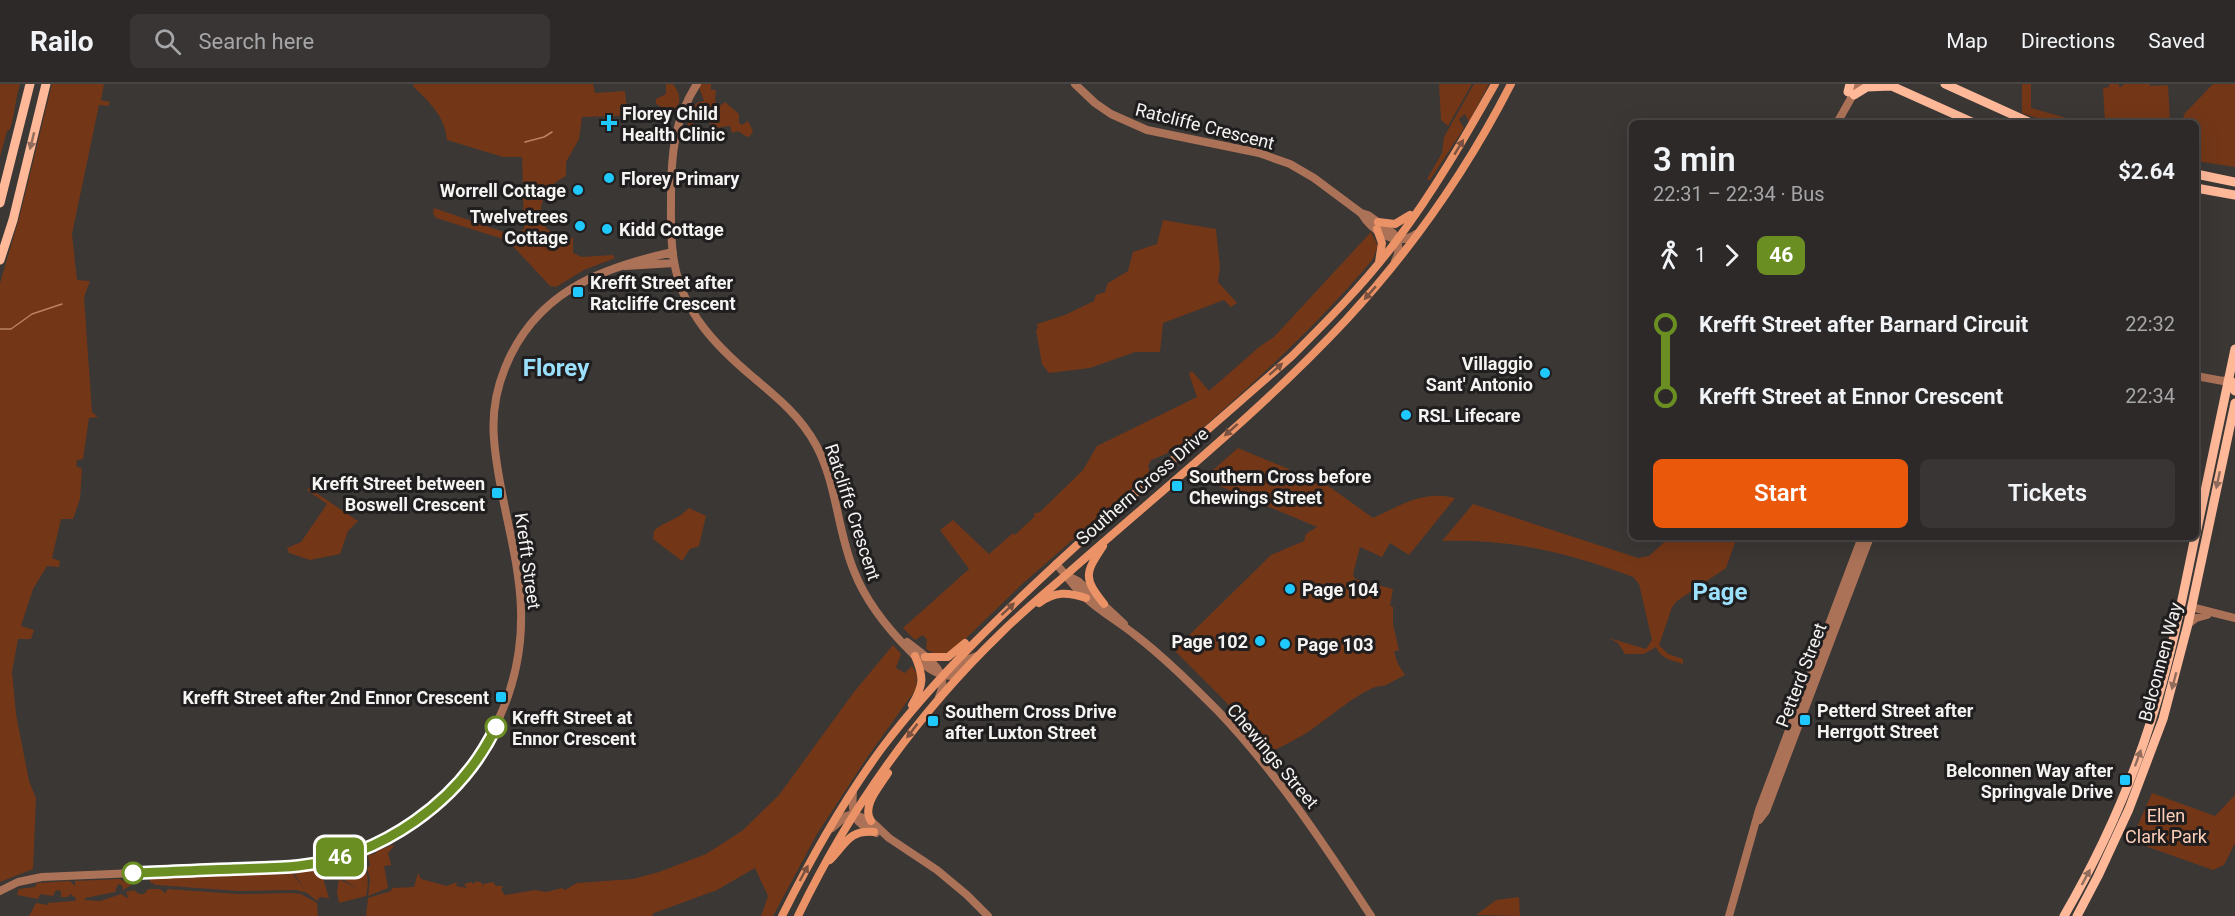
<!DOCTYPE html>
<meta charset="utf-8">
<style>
:root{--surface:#2c2928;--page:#383534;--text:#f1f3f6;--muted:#a6a6a8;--line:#484545;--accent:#ea580c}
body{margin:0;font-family:Roboto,sans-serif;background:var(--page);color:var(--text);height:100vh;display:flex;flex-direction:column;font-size:22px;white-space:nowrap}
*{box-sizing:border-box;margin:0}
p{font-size:20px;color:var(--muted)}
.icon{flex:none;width:33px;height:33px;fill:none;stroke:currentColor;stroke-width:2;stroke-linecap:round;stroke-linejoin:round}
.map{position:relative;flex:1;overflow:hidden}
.details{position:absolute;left:1629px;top:36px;width:570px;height:420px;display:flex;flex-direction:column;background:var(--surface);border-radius:9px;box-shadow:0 6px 24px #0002,0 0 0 2px var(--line)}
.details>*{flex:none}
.badge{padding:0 12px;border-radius:9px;font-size:21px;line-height:39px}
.map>.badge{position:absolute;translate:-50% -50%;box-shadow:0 0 0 3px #fff}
.legs{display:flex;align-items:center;gap:9px;height:66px;padding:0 24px;font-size:20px}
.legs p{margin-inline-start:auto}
.summary{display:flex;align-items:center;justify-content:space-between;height:102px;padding:0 24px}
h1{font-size:33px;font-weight:600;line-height:45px}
.cta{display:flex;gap:12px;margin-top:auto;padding:12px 24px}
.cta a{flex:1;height:69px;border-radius:9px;background:var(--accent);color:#fff;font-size:24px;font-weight:600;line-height:69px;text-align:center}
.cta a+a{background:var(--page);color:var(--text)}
ul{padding:0 24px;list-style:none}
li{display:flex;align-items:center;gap:21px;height:72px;font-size:22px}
li i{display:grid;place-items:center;width:9px;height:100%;margin:0 8px;background:currentColor}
li i::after{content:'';width:15px;height:15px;margin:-8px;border:4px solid;border-radius:50%;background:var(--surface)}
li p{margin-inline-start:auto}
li:first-child i{background:linear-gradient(#0000 50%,currentColor 0)}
li:last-child i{background:linear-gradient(currentColor 50%,#0000 0)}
header{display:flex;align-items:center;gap:36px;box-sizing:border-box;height:84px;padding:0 30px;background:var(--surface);border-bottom:2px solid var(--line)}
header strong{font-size:28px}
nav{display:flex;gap:33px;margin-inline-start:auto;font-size:21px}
.search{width:420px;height:54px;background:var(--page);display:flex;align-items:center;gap:15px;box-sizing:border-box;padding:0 21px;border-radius:9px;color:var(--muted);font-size:22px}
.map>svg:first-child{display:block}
.green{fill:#733718}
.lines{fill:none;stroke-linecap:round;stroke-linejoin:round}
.stream{stroke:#bb8264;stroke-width:1.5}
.tertiary{stroke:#ab7258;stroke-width:8}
.secondary{stroke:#eb9267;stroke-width:8}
.primary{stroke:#ffb999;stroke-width:9}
.oneway{fill:#906c5c}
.oneway2{fill:#7b523f}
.line-1-casing{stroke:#fff;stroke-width:14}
.line-1{stroke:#6b8e23;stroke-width:9}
.poi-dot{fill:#20c9fd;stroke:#201e1e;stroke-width:2}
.stop-1-dot{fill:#fff;stroke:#6b8e23;stroke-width:3}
.labels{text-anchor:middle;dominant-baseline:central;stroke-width:6;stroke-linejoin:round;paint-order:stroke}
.poi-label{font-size:18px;font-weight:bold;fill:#f6f4f3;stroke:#201e1e;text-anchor:start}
.street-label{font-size:18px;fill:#f6f4f3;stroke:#201e1e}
.stop-label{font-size:18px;font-weight:bold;fill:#f6f4f3;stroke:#201e1e;text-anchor:start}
.park-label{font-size:18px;fill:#fecfb9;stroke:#201e1e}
.district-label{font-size:24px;font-weight:bold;fill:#9be1fe;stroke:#201e1e}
</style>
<header>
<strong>Railo</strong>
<div class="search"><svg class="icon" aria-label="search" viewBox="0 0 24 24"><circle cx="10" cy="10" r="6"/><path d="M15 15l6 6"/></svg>Search here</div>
<nav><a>Map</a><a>Directions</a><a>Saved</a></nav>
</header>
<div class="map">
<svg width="2235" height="832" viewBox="0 0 2235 832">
<rect width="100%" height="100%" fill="#3a3735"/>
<!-- green -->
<path class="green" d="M0 0H20C15 16 15 30 10 45L7 47 0 73Z
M52 0H104L101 16 110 18 108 22 99 21 72 150 77 196 90 197 84 213 92 328 98 333 89 334 83 375 77 376 76 382 82 385 80 415 73 435H61L52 474 60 477 59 483 47 482 33 505 21 542 34 546 31 555H18L12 588 16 630 29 697 36 714 33 785 0 798V199L20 131Z
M414 0H593L595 9 625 7 626 19 643 27 642 31 582 33 579 55 566 78V92C562 94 557 97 554 100 541 110 534 136 550 147 556 151 566 152 573 154V169L582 173 613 171 615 174 584 186 556 203 550 202 511 160 500 154 436 134 433 129 434 124 512 151 524 145 522 73H503L447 56C445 32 429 18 413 2Z
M666 0H673C680 9 682 17 675 27L665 25 656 20V15L666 10Z
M701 0H711V6H716L715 18 721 21 725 18 739 30V39L742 41 748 37 753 47 750 52 747 53 738 47 732 49 730 42 715 44 707 37 693 39 695 44 693 48 687 45 689 26 698 18 704 17 699 3Z
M1439 0H1472L1448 42 1441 36Z
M1474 0H1489L1469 38 1465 30 1459 35 1464 44 1430 96 1427 95 1442 69 1444 53Z
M2022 0H2031V24L2070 35V39H2050L2022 29Z
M2109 0H2119V3L2123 2V0H2150V2L2168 1 2170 37 2134 39V36L2105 38 2103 4 2109 3Z
M2213 0H2235V83L2196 77V39H2181L2185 29Z
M1163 136 1216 145 1220 183 1218 198 1237 219 1231 223 1224 216 1163 239 1160 268H1135L1090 284 1049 289 1042 280 1036 246 1038 244 1037 240 1065 231 1094 217 1096 211 1105 208 1108 199 1128 187 1133 168 1157 160Z
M1371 148 1378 162 1373 175C1318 241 1255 298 1190 355L1189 353 1176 365 1172 364 1166 370 1151 376 1148 382 1150 388 1020 502 952 568 935 570 926 565 927 556 923 551 915 556 903 544 969 485 940 446 953 436 989 470 1013 449 1015 451 1035 432 1033 430 1040 428 1083 386 1097 362 1197 313 1189 290 1192 287 1209 307 1259 263 1274 253Z
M1238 364 1327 401 1373 434C1401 421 1424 406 1455 414L1409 471 1390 459 1382 473 1360 463 1353 490 1355 495 1393 505 1390 522 1393 523V540L1399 566 1394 568 1398 580 1405 591 1384 602C1369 599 1326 636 1311 646 1300 653 1286 661 1274 666L1267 664 1223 615 1174 566 1271 471 1304 457 1306 450 1317 443 1203 395Z
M309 404 358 437 348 447 340 470 310 476 289 469 287 464 301 458 327 420 307 406Z
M1473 420 1638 474 1649 472 1670 453H1737L1726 484 1677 517 1672 523 1659 561 1668 570 1683 575V580C1671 576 1661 575 1656 563L1644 570H1625L1618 559 1609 554 1646 565 1652 556 1639 500 1633 493C1567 468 1512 455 1442 457Z
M689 424 706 432 699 462 690 465 682 477 653 455 654 447C662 438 677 437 689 424Z
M893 561 901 570 896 584 905 589 912 582 917 590 916 605 866 675 817 750 773 832H761L768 812 755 784 717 806 654 829 652 832H366L368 814 391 807 392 804 414 803 418 789 421 795 447 802 457 798 456 802 467 804 464 800 472 798 473 800 477 797 482 799 483 805V800L493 798 496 802H503L501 806 505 811 535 806 546 808 562 804 565 806 577 799 633 795 659 788 706 770 742 747 779 711 854 608Z
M2152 709 2215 732 2235 711V759L2224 781 2213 786 2131 757Z
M392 761 394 762 388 769 391 781 384 782 388 804 368 812 370 796 367 783 370 782 368 771 375 770 377 767Z
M356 775 362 785 365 784C369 793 368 803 366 812L339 819 337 808 339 795 358 805 333 789C335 779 348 778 356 775Z
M315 785 321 788 329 814 320 813 317 817 307 809 296 806 239 807 156 801 150 798V794L292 789 305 806 293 788Z
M120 795 131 801 123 806 122 801 118 800 115 808 85 814V816L100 817 121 810 127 814 128 813 126 808 134 806 139 810H144L148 805H160L165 809 168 805 237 810 292 809 301 810 317 819 318 832H29L36 819 47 821 48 819 75 817 76 814 70 810 68 813H61V807L56 806 53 812 40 810 38 815 17 811 19 805 35 803 37 799 70 797 75 802V797Z
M1519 813 1520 832 1476 831 1496 816Z"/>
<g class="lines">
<!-- stream -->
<path class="stream" d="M525 58 544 53 552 48
M0 245H11L32 230 62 220"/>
<!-- tertiary -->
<path class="tertiary" d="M697 0C674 35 671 72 671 113 671 134 670 156 674 177 682 228 717 263 754 294 778 314 801 333 816 361 837 400 837 446 854 487 866 518 888 545 911 568 924 581 934 592 953 592L969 575 977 572
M1075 0 1095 19 1111 30 1147 46 1259 69 1290 80 1314 94 1361 129 1368 131 1393 149C1399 158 1401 167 1395 177
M1837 39 1859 0
M1361 129C1372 147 1396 164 1416 150
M625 182 674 179
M2196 292 2223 297 2229 295
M1056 480C1067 491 1074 504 1086 514 1101 528 1118 537 1134 550 1164 573 1191 600 1218 627 1277 689 1324 760 1371 832
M1066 491 1078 497 1124 540
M2191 525 2195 524 2235 534
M2188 540 2196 534 2207 531
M907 558C925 572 952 587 939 613
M853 707C851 732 854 738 876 749
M1759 736 1766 727 1870 453
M832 744 846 732 853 730 871 737 889 754 937 786 967 811 988 832
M0 807 18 798 42 793 299 782C334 775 366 766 397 748 475 705 524 614 521 525 519 467 498 412 494 355 492 331 496 306 505 284 535 209 599 184 673 168
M1729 832 1759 726 1862 453"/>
<!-- secondary -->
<path class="secondary" d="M1378 138 1395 140 1410 131
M1377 145 1382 159 1379 178
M1103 462C1085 489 1083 494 1104 520
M1039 519C1055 507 1068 508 1086 514
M925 573H948L965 559
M912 621C924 601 924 593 915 572
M871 737C861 722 880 702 888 689
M830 776C846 760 848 746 874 748
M782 832C811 774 843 717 882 664 939 589 1007 525 1077 461 1148 397 1220 335 1292 272 1329 235 1366 198 1397 156 1434 107 1465 53 1495 0
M798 832C849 726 916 631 1001 549 1024 526 1050 505 1075 483 1167 402 1263 325 1346 236 1412 165 1467 86 1511 0"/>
<!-- primary -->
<path class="primary" d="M1887 0 1974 39
M1945 0 2031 39
M1848 8 1850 0
M1854 11 1867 3 1891 2
M2196 90 2235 98
M2196 104 2235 111
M0 119 30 0
M0 176 13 136 46 0
M2229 295 2234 300 2235 307
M2196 450 2235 265
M2064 832C2107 758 2141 678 2163 596 2176 549 2185 501 2195 453
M2077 832 2098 792 2129 725 2163 635 2188 540 2235 319"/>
</g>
<!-- one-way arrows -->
<defs><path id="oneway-solid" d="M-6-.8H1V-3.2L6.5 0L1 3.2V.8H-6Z" transform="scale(1.5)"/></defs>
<g class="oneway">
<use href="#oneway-solid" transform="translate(32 57) rotate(104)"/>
<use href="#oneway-solid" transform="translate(2218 396) rotate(102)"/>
<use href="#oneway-solid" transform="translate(2174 597) rotate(105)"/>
<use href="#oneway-solid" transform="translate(2138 674) rotate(-70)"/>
<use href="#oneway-solid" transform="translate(2086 793) rotate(-62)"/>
</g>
<g class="oneway2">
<use href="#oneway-solid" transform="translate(1459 63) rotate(-59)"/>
<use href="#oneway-solid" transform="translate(1370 209) rotate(131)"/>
<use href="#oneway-solid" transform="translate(1276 285) rotate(-41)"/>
<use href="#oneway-solid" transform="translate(1231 346) rotate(138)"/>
<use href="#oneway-solid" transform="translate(1008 525) rotate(-43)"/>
<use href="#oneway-solid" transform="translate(912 647) rotate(127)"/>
<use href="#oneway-solid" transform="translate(804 789) rotate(-62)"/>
</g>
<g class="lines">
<defs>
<path id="line-1" d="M133 789C167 788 200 786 234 785 255 784 277 784 298 782 381 773 460 718 496 643"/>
</defs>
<!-- line-1 casing -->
<use href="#line-1" class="line-1-casing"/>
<!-- line-1 -->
<use href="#line-1" class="line-1"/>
</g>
<!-- markers -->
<g class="poi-dot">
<path d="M606 30h6v6h6v6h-6v6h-6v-6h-6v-6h6z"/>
<circle cx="609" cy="94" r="6"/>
<circle cx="578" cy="106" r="6"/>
<circle cx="580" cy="142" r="6"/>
<circle cx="607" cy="145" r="6"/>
<rect x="572" y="202" width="12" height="12" rx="3"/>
<circle cx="1545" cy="289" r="6"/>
<circle cx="1406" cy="331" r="6"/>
<rect x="1171" y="396" width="12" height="12" rx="3"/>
<rect x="491" y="403" width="12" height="12" rx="3"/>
<circle cx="1290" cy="505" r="6"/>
<circle cx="1260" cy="557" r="6"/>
<circle cx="1285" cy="560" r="6"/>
<rect x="495" y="607" width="12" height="12" rx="3"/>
<rect x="1799" y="630" width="12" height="12" rx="3"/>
<rect x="927" y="631" width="12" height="12" rx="3"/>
<rect x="2119" y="690" width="12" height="12" rx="3"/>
</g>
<g class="stop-1-dot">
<circle cx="496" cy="643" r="10"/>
<circle cx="133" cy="789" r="10"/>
</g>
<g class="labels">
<!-- poi labels -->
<g class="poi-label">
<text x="622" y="29">Florey Child<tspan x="622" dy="21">Health Clinic</tspan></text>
<text x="621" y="94">Florey Primary</text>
<text x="566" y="106" text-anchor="end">Worrell Cottage</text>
<text x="568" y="132" text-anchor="end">Twelvetrees<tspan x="568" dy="21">Cottage</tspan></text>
<text x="619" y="145">Kidd Cottage</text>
<text x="590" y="198">Krefft Street after<tspan x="590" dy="21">Ratcliffe Crescent</tspan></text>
<text x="1533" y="279" text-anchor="end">Villaggio<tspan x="1533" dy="21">Sant' Antonio</tspan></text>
<text x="1418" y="331">RSL Lifecare</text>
<text x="1189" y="392">Southern Cross before<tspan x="1189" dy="21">Chewings Street</tspan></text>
<text x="485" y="399" text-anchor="end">Krefft Street between<tspan x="485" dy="21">Boswell Crescent</tspan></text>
<text x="1302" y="505">Page 104</text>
<text x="1248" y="557" text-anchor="end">Page 102</text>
<text x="1297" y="560">Page 103</text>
<text x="489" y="613" text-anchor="end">Krefft Street after 2nd Ennor Crescent</text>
<text x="1817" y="626">Petterd Street after<tspan x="1817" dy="21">Herrgott Street</tspan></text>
<text x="945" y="627">Southern Cross Drive<tspan x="945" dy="21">after Luxton Street</tspan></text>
<text x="2113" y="686" text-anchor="end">Belconnen Way after<tspan x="2113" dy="21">Springvale Drive</tspan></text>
</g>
<!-- street labels -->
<g class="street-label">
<text transform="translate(1205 42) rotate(14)">Ratcliffe Crescent</text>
<text transform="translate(1142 402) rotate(-41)">Southern Cross Drive</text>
<text transform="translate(853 428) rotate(72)">Ratcliffe Crescent</text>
<text transform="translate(528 477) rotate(82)">Krefft Street</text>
<text transform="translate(2160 578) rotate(-75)">Belconnen Way</text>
<text transform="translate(1801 591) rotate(-69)">Petterd Street</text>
<text transform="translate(1273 672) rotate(50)">Chewings Street</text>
</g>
<!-- stop labels -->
<g class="stop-label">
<text x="512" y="633">Krefft Street at<tspan x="512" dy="21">Ennor Crescent</tspan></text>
</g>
<!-- park labels -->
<g class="park-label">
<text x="2166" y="731">Ellen<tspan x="2166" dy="21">Clark Park</tspan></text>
</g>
<!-- district labels -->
<g class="district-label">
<text x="556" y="284">Florey</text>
<text x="1720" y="508">Page</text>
</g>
</g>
</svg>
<b class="badge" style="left:340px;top:773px;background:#6b8e23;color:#fff">46</b>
<section class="details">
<div class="summary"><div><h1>3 min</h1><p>22:31 – 22:34 · Bus</p></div><b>$2.64</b></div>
<div class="legs"><svg class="icon" aria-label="walk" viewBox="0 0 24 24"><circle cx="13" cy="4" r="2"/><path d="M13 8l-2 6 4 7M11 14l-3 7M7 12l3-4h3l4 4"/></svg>1<svg class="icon" aria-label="forward" viewBox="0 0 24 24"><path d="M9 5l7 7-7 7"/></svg><b class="badge" style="background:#6b8e23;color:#fff">46</b></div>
<ul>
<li><i style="color:#6b8e23"></i><b>Krefft Street after Barnard Circuit</b><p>22:32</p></li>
<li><i style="color:#6b8e23"></i><b>Krefft Street at Ennor Crescent</b><p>22:34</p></li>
</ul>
<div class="cta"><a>Start</a><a>Tickets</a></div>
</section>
</div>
